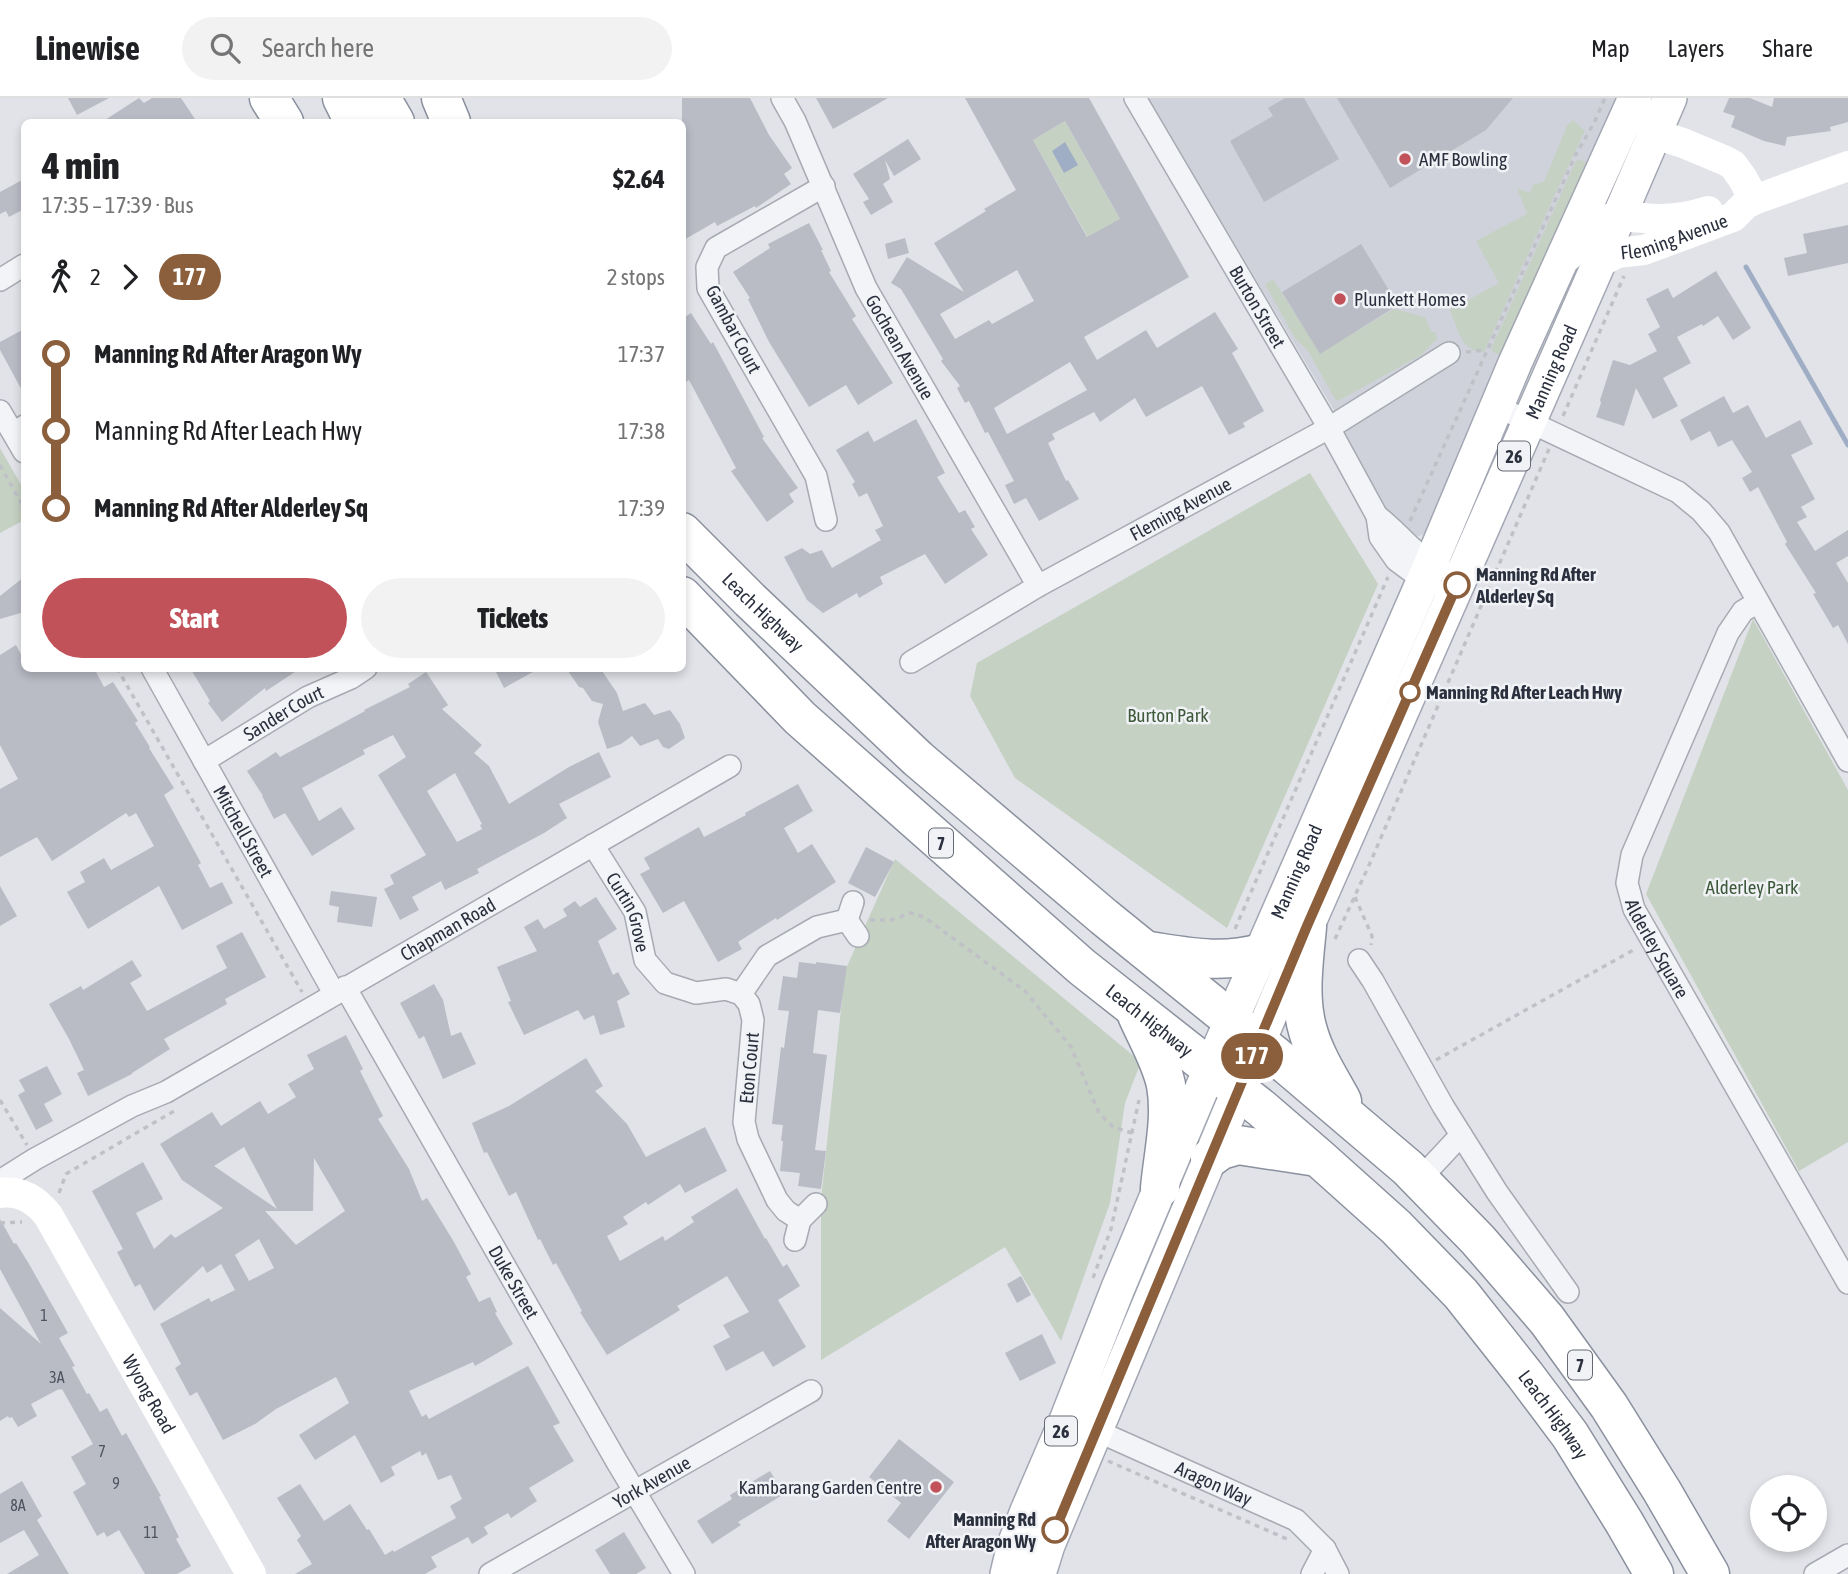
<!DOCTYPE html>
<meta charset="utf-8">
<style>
:root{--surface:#fff;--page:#f2f2f2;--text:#202124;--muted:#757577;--line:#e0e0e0;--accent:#c15259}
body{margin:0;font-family:"Asap Condensed",sans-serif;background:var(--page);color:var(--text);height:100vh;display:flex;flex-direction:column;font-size:26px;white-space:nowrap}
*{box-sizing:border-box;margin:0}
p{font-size:23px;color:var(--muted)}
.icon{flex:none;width:38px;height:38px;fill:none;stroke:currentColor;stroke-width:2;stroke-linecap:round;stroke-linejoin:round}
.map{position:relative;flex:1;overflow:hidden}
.drawer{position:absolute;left:21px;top:21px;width:665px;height:553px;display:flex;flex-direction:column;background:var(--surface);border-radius:10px;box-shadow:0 4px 10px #0003}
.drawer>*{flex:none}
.badge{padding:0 14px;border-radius:23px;font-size:24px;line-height:46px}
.controls{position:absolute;left:1750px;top:1377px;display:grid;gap:14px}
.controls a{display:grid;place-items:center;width:77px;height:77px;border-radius:50%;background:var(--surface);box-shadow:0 4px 10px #0003;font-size:35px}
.map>.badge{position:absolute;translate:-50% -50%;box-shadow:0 0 0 4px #fff}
.legs{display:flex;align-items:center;gap:10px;height:77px;padding:0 21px;font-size:23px}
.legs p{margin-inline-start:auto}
.summary{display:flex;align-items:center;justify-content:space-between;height:119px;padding:0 21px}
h1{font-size:38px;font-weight:800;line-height:52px}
.button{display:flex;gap:14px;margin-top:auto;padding:14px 21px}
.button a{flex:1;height:80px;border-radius:42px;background:var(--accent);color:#fff;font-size:28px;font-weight:800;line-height:80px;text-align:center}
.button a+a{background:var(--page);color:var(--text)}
ul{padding:0 21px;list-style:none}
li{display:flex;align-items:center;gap:24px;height:77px;font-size:26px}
li i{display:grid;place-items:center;width:10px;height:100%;margin:0 9px;background:currentColor}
li i::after{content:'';width:18px;height:18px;margin:-9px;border:5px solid;border-radius:50%;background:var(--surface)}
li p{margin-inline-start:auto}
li:first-child i{background:linear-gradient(#0000 50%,currentColor 0)}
li:last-child i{background:linear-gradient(currentColor 50%,#0000 0)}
header{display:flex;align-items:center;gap:42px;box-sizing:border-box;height:98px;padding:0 35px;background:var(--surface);border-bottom:2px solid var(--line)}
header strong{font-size:33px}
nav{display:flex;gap:38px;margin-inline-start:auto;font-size:24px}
.search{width:490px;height:63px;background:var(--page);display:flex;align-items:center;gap:18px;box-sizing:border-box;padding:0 24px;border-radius:38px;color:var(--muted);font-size:26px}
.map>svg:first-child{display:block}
.built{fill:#cfd2da}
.green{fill:#c5d1c3}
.water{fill:#a0aec5}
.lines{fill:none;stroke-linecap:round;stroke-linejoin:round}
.stream{stroke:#a0aec5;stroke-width:5}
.building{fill:#b9bcc5;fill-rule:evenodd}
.lane-casing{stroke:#a7aab2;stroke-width:13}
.street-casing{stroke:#a7aab2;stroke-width:24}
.primary-casing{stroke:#a2a7b3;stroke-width:36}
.highway-casing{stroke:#8a909e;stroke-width:41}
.path{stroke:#bfc1c7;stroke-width:3.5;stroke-dasharray:5 5;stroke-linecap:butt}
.lane{stroke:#f3f4f7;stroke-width:10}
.street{stroke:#f3f4f7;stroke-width:21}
.secondary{stroke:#fff;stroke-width:30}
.primary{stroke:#fff;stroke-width:33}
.highway{stroke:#fff;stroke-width:38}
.line-1-casing{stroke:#fff;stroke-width:16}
.line-1{stroke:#8b5e3c;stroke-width:10}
.poi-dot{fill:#c15259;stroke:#f0f2f6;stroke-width:2.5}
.stop-1-dot{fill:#fff;stroke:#8b5e3c;stroke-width:3.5}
.labels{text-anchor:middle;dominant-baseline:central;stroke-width:5;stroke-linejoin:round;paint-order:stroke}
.number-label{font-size:16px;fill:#4e5360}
.shield{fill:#f0f2f6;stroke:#666a75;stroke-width:2}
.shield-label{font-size:18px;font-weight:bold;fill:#2b303e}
.poi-label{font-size:19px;fill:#2b303e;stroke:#f0f2f6;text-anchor:start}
.street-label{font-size:19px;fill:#2b303e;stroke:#f0f2f6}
.stop-label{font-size:19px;font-weight:bold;fill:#2b303e;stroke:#f0f2f6;text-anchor:start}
.park-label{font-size:19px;fill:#3d593a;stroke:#f0f2f6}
</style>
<header>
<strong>Linewise</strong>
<div class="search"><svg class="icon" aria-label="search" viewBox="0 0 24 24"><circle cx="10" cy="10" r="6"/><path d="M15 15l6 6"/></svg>Search here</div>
<nav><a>Map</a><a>Layers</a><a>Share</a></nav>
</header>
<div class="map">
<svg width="1848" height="1476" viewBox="0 0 1848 1476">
<rect width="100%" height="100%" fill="#e1e3e8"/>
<!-- built -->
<path class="built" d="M1148 0H1629L1436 433 1415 439 1391 425 1348 351 1341 324Z"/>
<!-- green -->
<path class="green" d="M1573 22 1585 33 1560 85 1484 254C1462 255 1457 229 1450 212L1499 185 1476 143 1527 116 1517 90 1530 95 1533 87 1544 84 1567 28Z
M1065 23 1140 157 1108 175 1033 42Z
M1580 62 1588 65 1504 259 1493 254 1491 251 1576 63Z
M1273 181 1320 255 1394 211 1425 219 1432 234H1436L1437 241 1421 257 1338 303 1335 301 1308 253 1295 240 1265 186Z
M0 350 24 392V422L0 435Z
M1310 375 1378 486 1227 830 1015 680 970 598 977 565Z
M1753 521 1848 692V1044L1799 1073 1646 796Z
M895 761 1141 964 1125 1005 1110 1105 1061 1243 1005 1149 821 1262V1102L845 873Z"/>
<!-- water -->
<path class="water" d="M1065 44 1078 67 1064 75 1052 53Z"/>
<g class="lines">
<!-- stream -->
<path class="stream" d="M1746 169 1848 347"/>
</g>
<!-- building -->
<path class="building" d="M68 0H109L77 17Z
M139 0 144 5 152 0H181L197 24H102Z
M682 0H750L769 37 792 70 784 76 791 86 756 110 755 108 717 128 715 124 682 143Z
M816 0H888L833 31Z
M965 0H1089L1189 179 1084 239 1097 262 1146 232 1157 250 1215 214 1238 251 1232 255 1264 313 1243 325 1245 329 1229 337 1202 288 1146 319 1135 300 1100 324 1094 314 1052 336 1055 341 1048 345 1066 383 1068 382 1079 401 1039 423 1026 400 1014 406 1005 387 1014 383 988 334 985 335 969 303 965 305 957 290 960 288 941 263 943 261 901 191 891 185 907 159 964 194 934 145 986 113 984 111 1016 92ZM1065 23 1120 121 1087 139 1033 42ZM1017 172 1034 203 992 226 989 222 955 241 940 216ZM1070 264 1087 292 1007 336 994 310Z
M1285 0H1304L1339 61 1264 104 1230 43 1273 18 1268 10Z
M1337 0H1513L1486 32 1390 90Z
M1729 0H1750L1772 9 1774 0H1848V24L1830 29 1831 33 1787 39 1785 48 1764 43 1731 29 1735 18 1723 14Z
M908 41 921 61 894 78 885 62 890 81 883 86 893 104 871 117 863 104 869 101 853 76Z
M24 81V111L9 119 6 113 0 116V94Z
M809 125 823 152H821L831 173 829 174 856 218 852 221 893 285 858 307 846 287 809 309 769 244 748 201 750 200 733 174 770 150 768 146Z
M1848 127V165L1788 178 1784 160 1807 155 1803 136Z
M905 140 909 155 888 161 885 146Z
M1361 146 1398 207 1320 256 1282 194Z
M1716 173 1751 230 1733 242 1718 218 1703 228 1702 226 1677 239 1691 265 1663 280 1678 308 1653 321 1636 290 1624 328 1596 319 1601 305 1600 302 1613 262 1630 267 1657 253 1648 236 1660 229 1646 201 1668 190 1673 200Z
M691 215 711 246 713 244 764 339 762 340 798 390 789 396 794 404 767 424 731 373 736 370 689 282 682 286V221Z
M24 231V296L0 252V244Z
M1724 298 1733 315 1748 307 1766 340 1800 322 1813 346 1791 357 1815 401 1801 409 1807 419 1797 424 1815 453 1848 432V458L1836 465 1848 485V546L1838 527 1833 530 1813 496 1816 495 1785 446 1787 444 1758 389 1750 394 1742 380 1752 374 1732 342 1718 349 1710 333 1691 343 1680 322Z
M916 321 945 375 937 379 959 415 965 412 975 429 971 431 988 457 945 486 925 456 880 479 883 486 859 500 857 495 823 515 807 502 784 459 802 450 810 456 822 452 832 470 881 442 875 432 883 428 867 395 859 399 852 386 855 384 836 352 868 333 874 344Z
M24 479V514L0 521V498Z
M16 547 24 562V570H94L104 589 113 584 138 623 135 625 150 649 149 650 174 690 164 697 201 765 198 767 210 790 222 784 233 805 182 832 159 788 88 831 67 794 85 784 80 774 104 760 111 772 154 748 136 715 129 719 126 715 52 763 37 739 0 759V691L18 681 0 647V557Z
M190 570H301L266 593 265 590 222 624 208 605 210 603Z
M494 570H540L504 590Z
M566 570H600L617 595 623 613 645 605 654 617 670 612 680 626 685 640 669 651 663 649 658 641 640 648 632 638 621 646 607 651 598 624 603 606 592 603 583 590 579 589Z
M426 574 448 607 442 611 482 647 474 655 489 668 509 706 569 669 599 654 611 679 559 706 567 720 544 735 477 771 479 775 445 792 441 783 412 799 419 812 400 822 384 791 394 786 390 777 426 757 378 677 406 659 393 637 363 652 365 656 302 690 319 723 341 709 355 731 312 758 285 715 274 721 262 698H263L247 673 276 654 280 659 365 613 364 612 410 589 408 586ZM455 675 482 726 480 727 482 731 457 744 427 693Z
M798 686 813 713 784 730 798 755 812 746 836 784 777 822 776 820 738 844 742 851 718 864 684 803 663 815 640 776 650 771 644 760 699 729 704 739 746 717 745 715Z
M866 749 894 764 875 799 848 785Z
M0 788 17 818 0 828Z
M331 793 377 799 372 829 337 824 339 809 329 807Z
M596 799 617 831 598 843 613 877 618 874 630 896 617 903 625 929 600 937 594 917 584 922 578 912 524 937 508 904 511 903 497 869 537 853 524 829 538 821 544 831 567 818 563 811 575 803 580 809Z
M242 834 266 879 225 901 227 906 164 941 170 951 132 975V976L88 998 77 975 84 972 69 941 49 906 81 888 83 892 132 862 142 878 130 885 147 913 227 870 216 848Z
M799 864 816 866V864L847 868 840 915 818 912 813 955 827 957 815 1052 826 1053 821 1091 798 1088 800 1075 780 1073 783 1043H781L783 1027 772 1026 781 949 784 950 789 913 778 912 783 878 797 880Z
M434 886 443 902 451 938 461 934 476 966 443 981 424 938 419 941 400 905Z
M346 937 363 971 360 973 383 1018 378 1021 409 1071 422 1103 427 1100 454 1144 471 1176 466 1179 479 1204 490 1199 497 1214 495 1215 513 1246 475 1268 473 1264 409 1293 422 1319 426 1316 429 1321 528 1268 560 1325 553 1328 574 1363 529 1390 537 1403 511 1420 508 1415 484 1429 488 1436 472 1446 468 1439 431 1459 437 1469 425 1476H295L312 1466 297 1442 301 1438 277 1400 300 1386 324 1423 350 1406 367 1432 369 1431 385 1457 393 1452 394 1454 456 1420 450 1408 462 1401 451 1377 438 1382 426 1355 422 1358 420 1353 391 1369 395 1377 381 1385 355 1337 315 1362 299 1337 349 1305 336 1279 276 1311 255 1326 223 1342 197 1294 190 1298 175 1270 181 1266 160 1226 209 1200 211 1204 235 1192 221 1166 207 1175 203 1168 154 1213 140 1186 135 1189 117 1154 123 1151 92 1093 143 1064 163 1101 136 1115 154 1151 171 1136 175 1140 223 1110 182 1082 160 1046 212 1014 221 1028 260 1003 268 1016 296 999 288 986 314 971 307 957ZM244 1049 277 1111 214 1068ZM314 1060 345 1113 296 1147 265 1113H313ZM259 1141 274 1170 249 1183 235 1157Z
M586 960 603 988 595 993 627 1026 646 1059 705 1029 727 1073 685 1095 680 1086 648 1107 646 1104 623 1119 628 1126 607 1138 620 1163 663 1138 665 1143 694 1124 691 1119 737 1090 765 1141 766 1140 783 1169 787 1166 800 1188 778 1202 806 1249 773 1269 763 1253 726 1273 713 1248 730 1239 723 1227 749 1214 727 1178 677 1208 680 1212 607 1257 580 1214 582 1213 556 1165 553 1167 540 1141 538 1142 516 1094 509 1098 487 1054 484 1055 472 1025 509 1008Z
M47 968 62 996 44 1006 53 1023 36 1032 18 997 25 993 19 982Z
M0 1121 14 1146 16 1145 29 1166 68 1235 59 1240 75 1268 72 1269 87 1296 89 1295 100 1314 107 1310 122 1338 126 1335 161 1398 159 1399 179 1439 176 1441 191 1468 177 1476H145L119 1432 107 1439 104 1434 97 1438 73 1394 86 1386 71 1359 93 1346 62 1291 60 1292 59 1291 31 1306 37 1318 18 1329 12 1319 9 1320 8 1318 0 1323V1210L41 1246 0 1171Z
M1021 1178 1031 1197 1017 1205 1007 1186Z
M1042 1236 1056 1265 1020 1283 1005 1255Z
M899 1341 954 1384 909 1441 887 1423 901 1405 869 1379Z
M770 1373 784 1396 738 1424 741 1427 712 1446 697 1423 732 1401 730 1397Z
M22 1383 42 1418 37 1422 69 1476H7L39 1457 24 1432 0 1445V1396Z
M624 1434 646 1470 636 1476H610L595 1452Z"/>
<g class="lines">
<defs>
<path id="lane" d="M10 330 24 322"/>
<g id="street">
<path id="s1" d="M782 0 795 23 866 190 1038 488"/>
<path id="s2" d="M1135 0 1329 330 1377 418 1380 439 1396 462 1431 488"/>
<path d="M824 88 716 150 707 169 708 190 816 378 826 422"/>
<path d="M0 182 24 167"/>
<path d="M1496 308 1678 394 1701 413 1719 434 1848 663"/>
<path d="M0 313 24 354"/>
<path d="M1377 418C1399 434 1414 458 1440 469"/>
<path id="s3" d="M1758 504 1743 513 1728 535 1632 757 1627 785 1634 811 1848 1185"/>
<path id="s4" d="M911 564 1038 488 1329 330 1449 255"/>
<path id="s5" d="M152 570 334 895"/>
<path id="s6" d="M204 663 308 599 351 580 366 570"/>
<path id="s7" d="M593 747 635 814 645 862 665 885 696 895 726 891 741 896 749 906 753 922 744 1024 748 1041 777 1102 786 1113 800 1122"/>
<path d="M853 804 847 822 858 838"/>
<path d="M1359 862 1373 883 1443 1008 1497 1094 1568 1194"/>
<path id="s8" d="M345 889 617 1364 684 1476"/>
<path d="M741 896 767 858 817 829 847 822"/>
<path d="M1419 1082 1461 1037"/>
<path id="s9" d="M0 1083 35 1061 132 1008 166 994 730 668"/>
<path d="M795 1142 800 1122 816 1106"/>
<path id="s10" d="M1086 1328 1296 1422 1325 1451 1338 1476"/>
<path id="s11" d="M490 1476 811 1293"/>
<path d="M1312 1476 1325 1451"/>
<path d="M1815 1476 1848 1457"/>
</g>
<g id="primary">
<path id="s14" d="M1007 1476 1014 1447 1027 1413 1067 1320 1118 1190 1210 971 1431 465 1515 265 1635 0"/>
<path id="s15" d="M1039 1476 1048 1447 1307 829 1599 165 1670 0"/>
</g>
<g id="highway">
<path d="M269 0 284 24"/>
<path d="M342 0 354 24"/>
<path d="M381 0 395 24"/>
<path d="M441 0 451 24"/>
<path id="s16" d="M682 434 750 502 918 661 1104 819 1288 968 1408 1070 1478 1142 1547 1222 1609 1308 1662 1393 1710 1476"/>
<path id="s17" d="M682 498 800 620 1082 869 1261 1010 1319 1060 1396 1129 1461 1196 1525 1277 1570 1337 1624 1424 1654 1476"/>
<path d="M1307 829C1304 863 1298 900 1308 933 1315 958 1330 981 1342 1003"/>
<path d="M1149 853C1189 859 1221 866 1261 855"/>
<path d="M1137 917C1147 940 1161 963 1166 987 1172 1021 1163 1057 1160 1090"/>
<path d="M1210 1060 1221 1052 1238 1047 1317 1059"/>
</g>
</defs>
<!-- lane casing -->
<use href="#lane" class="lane-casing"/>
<!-- street casing -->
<use href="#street" class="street-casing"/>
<!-- primary casing -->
<use href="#primary" class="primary-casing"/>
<!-- highway casing -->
<use href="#highway" class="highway-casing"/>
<!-- path -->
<path class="path" d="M1466 254 1486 252
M1563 318 1624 178
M0 367 24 410
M1410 423 1576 56 1594 25 1605 0
M117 570 302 894
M1355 799 1372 838 1371 847
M870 822H891L911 815 924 819 1025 893 1071 949 1099 1015 1113 1029 1132 1035
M1235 831 1388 479
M1335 841 1370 765 1549 351
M1436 962 1637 850
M0 1002 27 1047
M59 1095 66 1076 174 1013
M0 1125 22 1124
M1093 1180 1111 1131 1139 1002
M1108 1363 1287 1441"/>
<!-- lane -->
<use href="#lane" class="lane"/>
<!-- street -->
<use href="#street" class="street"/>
<!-- secondary -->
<g class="secondary">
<path d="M1641 15 1655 36 1683 45 1726 63 1733 67 1743 81 1754 102"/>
<path d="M1568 158C1579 146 1592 126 1609 121 1625 116 1643 121 1659 121 1676 121 1693 118 1708 113"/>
<path id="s12" d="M1599 165 1617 155 1644 152 1733 119 1746 106 1754 102 1848 68"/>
<path id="s13" d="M0 1095C20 1092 36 1102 48 1117L251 1476"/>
</g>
<!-- primary -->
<use href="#primary" class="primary"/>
<!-- highway -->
<use href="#highway" class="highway"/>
</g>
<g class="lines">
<defs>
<path id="line-1" d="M1055 1432 1307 828 1457 487"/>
</defs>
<!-- line-1 casing -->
<use href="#line-1" class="line-1-casing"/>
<!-- line-1 -->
<use href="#line-1" class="line-1"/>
</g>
<!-- markers -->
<g class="poi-dot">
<circle cx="1405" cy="61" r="7"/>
<circle cx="1340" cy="201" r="7"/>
<circle cx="936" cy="1389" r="7"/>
</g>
<g class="stop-1-dot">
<circle cx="1457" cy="487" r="12"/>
<circle cx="1410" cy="594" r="9"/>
<circle cx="1055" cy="1432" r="12"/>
</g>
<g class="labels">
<!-- number labels -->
<g class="number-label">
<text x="44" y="1217">1</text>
<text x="57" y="1279">3A</text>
<text x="102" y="1353">7</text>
<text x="116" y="1385">9</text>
<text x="18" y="1407">8A</text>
<text x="151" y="1434">11</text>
</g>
<!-- shield labels -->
<g class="shield">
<rect x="1498" y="343.5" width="32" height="29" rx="5"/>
<rect x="929" y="730.5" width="24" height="29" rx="5"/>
<rect x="1568" y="1252.5" width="24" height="29" rx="5"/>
<rect x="1045" y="1318.5" width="32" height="29" rx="5"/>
</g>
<g class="shield-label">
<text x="1514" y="358">26</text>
<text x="941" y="745">7</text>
<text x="1580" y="1267">7</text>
<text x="1061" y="1333">26</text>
</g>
<!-- poi labels -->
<g class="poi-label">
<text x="1419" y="61">AMF Bowling</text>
<text x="1354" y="201">Plunkett Homes</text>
<text x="922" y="1389" text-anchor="end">Kambarang Garden Centre</text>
</g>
<!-- street labels -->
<g class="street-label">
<text stroke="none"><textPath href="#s12" startOffset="80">Fleming Avenue</textPath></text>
<text stroke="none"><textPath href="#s2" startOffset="242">Burton Street</textPath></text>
<text transform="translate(734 231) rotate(62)">Gambar Court</text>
<text stroke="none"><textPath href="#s1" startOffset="276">Gochean Avenue</textPath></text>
<text stroke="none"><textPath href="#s15" startOffset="1307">Manning Road</textPath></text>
<text stroke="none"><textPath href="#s4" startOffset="310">Fleming Avenue</textPath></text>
<text stroke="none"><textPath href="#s16" startOffset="114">Leach Highway</textPath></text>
<text stroke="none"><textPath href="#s6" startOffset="93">Sander Court</textPath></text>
<text stroke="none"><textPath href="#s5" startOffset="187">Mitchell Street</textPath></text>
<text stroke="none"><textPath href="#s14" startOffset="760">Manning Road</textPath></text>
<text stroke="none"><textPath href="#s7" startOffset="77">Curtin Grove</textPath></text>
<text stroke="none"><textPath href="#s9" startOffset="514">Chapman Road</textPath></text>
<text stroke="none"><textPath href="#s3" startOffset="387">Alderley Square</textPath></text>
<text stroke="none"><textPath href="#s17" startOffset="632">Leach Highway</textPath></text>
<text transform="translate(749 970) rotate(-85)">Eton Court</text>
<text stroke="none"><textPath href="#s8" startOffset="340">Duke Street</textPath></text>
<text stroke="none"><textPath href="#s13" startOffset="261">Wyong Road</textPath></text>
<text stroke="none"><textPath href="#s17" startOffset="1199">Leach Highway</textPath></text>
<text stroke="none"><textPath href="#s11" startOffset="186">York Avenue</textPath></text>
<text stroke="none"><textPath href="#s10" startOffset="140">Aragon Way</textPath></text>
</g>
<!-- stop labels -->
<g class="stop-label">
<text x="1476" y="476">Manning Rd After<tspan x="1476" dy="22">Alderley Sq</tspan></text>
<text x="1426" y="594">Manning Rd After Leach Hwy</text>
<text x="1036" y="1421" text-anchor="end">Manning Rd<tspan x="1036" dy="22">After Aragon Wy</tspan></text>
</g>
<!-- park labels -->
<g class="park-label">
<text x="1168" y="617">Burton Park</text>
<text x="1752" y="789">Alderley Park</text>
</g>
</g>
</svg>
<div class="controls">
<a><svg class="icon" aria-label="locate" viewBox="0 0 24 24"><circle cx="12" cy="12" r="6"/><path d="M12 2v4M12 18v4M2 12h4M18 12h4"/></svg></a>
</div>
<b class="badge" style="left:1252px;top:958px;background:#8b5e3c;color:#fff">177</b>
<section class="drawer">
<div class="summary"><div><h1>4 min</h1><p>17:35 – 17:39 · Bus</p></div><b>$2.64</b></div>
<div class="legs"><svg class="icon" aria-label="walk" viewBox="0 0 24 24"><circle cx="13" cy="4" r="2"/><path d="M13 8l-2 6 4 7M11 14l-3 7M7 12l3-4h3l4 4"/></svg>2<svg class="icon" aria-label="forward" viewBox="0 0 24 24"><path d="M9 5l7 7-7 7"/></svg><b class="badge" style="background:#8b5e3c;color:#fff">177</b><p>2 stops</p></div>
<ul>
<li><i style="color:#8b5e3c"></i><b>Manning Rd After Aragon Wy</b><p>17:37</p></li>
<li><i style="color:#8b5e3c"></i><span>Manning Rd After Leach Hwy</span><p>17:38</p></li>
<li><i style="color:#8b5e3c"></i><b>Manning Rd After Alderley Sq</b><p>17:39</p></li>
</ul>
<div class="button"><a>Start</a><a>Tickets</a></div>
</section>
</div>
